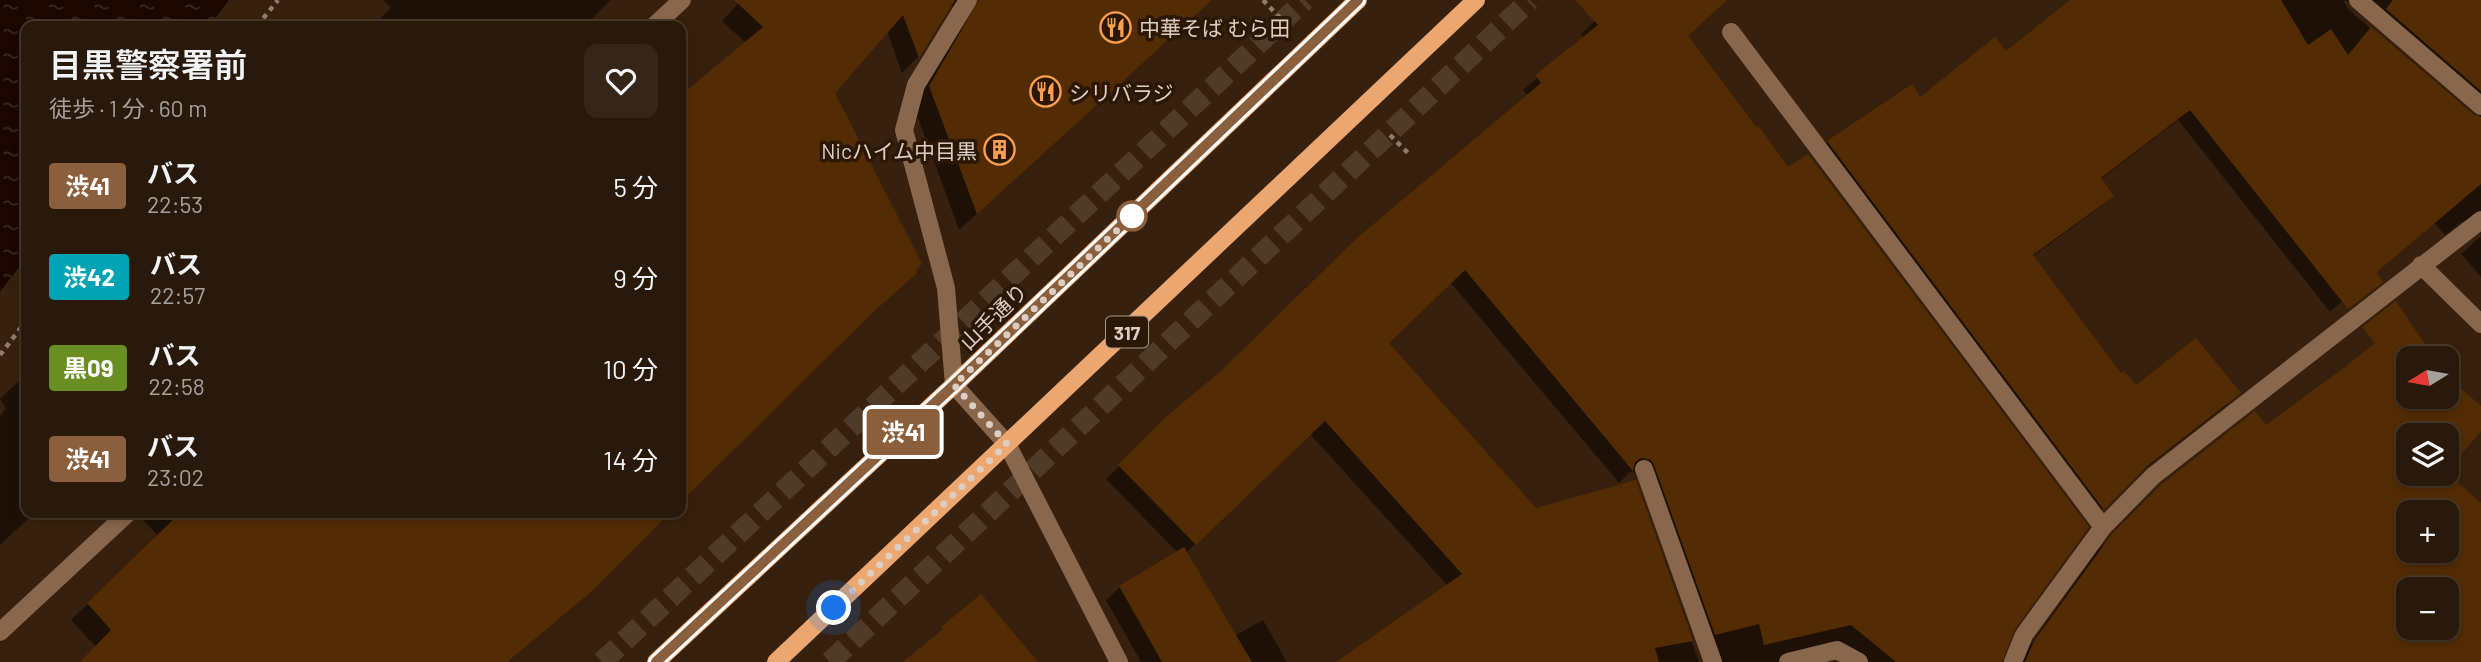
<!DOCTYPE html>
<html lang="ja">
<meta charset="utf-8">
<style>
:root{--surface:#29190a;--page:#352618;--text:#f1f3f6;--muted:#a5a09c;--line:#45382b}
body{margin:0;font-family:Barlow,"Noto Sans JP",sans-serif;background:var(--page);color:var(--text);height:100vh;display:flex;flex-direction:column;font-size:26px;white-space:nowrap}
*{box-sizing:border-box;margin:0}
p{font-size:23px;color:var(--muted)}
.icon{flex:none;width:38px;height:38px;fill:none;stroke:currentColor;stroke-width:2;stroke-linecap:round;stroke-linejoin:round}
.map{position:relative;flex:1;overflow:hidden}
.drawer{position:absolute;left:21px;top:21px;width:665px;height:497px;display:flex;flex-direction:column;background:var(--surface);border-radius:14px;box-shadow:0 4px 10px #0003,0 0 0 2px var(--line)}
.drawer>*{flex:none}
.badge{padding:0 14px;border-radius:5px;font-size:24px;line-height:46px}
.needle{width:46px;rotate:259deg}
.fabs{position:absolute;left:2396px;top:346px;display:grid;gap:14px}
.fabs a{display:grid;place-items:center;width:63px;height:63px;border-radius:14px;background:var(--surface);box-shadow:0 4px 10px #0003,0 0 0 2px var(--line);font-size:35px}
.you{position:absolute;width:35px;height:35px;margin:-18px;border:5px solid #fff;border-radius:50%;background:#1a73e8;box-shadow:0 0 0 10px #1a73e833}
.map>.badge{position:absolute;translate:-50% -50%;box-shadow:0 0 0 4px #fff}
.round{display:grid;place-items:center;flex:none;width:74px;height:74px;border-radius:14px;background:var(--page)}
.headline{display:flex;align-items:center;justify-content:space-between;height:119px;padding:0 28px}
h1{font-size:33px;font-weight:600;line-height:52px}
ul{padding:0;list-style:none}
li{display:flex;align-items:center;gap:21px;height:91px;padding:0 28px}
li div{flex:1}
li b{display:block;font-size:26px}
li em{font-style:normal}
li .badge{min-width:77px;font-weight:700;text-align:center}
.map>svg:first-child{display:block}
.water{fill:url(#water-ripples)}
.shadow{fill:#0007;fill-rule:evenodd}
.building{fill:#532c04;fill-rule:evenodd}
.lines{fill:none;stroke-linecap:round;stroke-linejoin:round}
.highway-tunnel{stroke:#503b29;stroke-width:21;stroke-dasharray:21 10;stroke-linecap:butt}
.path{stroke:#8e7c6d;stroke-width:4.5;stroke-dasharray:5 5;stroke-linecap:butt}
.minor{stroke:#88674d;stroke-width:18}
.major{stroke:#eca770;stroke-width:18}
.line-casing{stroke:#fff;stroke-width:16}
.line{stroke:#8b5e3c;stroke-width:10}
.walk{stroke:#ddcec3;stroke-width:7;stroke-dasharray:0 12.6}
.stop-dot{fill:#fff;stroke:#8b5e3c;stroke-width:3.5}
.labels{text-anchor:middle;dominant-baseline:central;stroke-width:7;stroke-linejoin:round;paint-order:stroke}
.shield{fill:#2c1705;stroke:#a8978a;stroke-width:2}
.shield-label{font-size:19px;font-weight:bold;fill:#ddcec3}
.poi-label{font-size:21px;fill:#ddcec3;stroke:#2c1705;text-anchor:start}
.street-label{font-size:21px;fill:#ddcec3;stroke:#2c1705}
</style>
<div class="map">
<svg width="2481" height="662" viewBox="0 0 2481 662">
<defs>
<pattern id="water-ripples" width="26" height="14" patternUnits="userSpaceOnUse" patternTransform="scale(1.75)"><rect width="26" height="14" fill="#1c0600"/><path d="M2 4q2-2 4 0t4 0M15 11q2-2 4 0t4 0" fill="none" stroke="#3d2924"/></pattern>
</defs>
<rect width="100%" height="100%" fill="#37210e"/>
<!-- water -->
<path class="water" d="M0 0H229L209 26H26V258L0 292Z"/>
<!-- shadow -->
<path class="shadow" d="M383 0H611L585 26H372L391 8Z
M741 0H961L955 6H949L918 57 902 73 887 31 833 93 851 331 681 500V98L746 43 722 21Z
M1016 0H1211L959 230 913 104 961 26 977 10Z
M1617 0H1717L1686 36 2012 630 2001 662H1845L1821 652 1778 662H1707L1637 473 1630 472 1619 483 1450 282 1387 343 1536 510 1635 482 1699 662H1339L1448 586 1310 434 1186 553 1234 636 1263 620 1287 662H1141L1106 600 1120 587 1178 553 1106 479 1169 417 1223 372 1528 96 1523 90 1584 38 1581 34Z
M2072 0H2481V120L2478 110 2353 3 2343 0 2349 10 2473 116 2481 120V277L2461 254 2481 236 2479 225 2472 220 2461 222 2445 235 2434 223 2330 312 2178 120 2100 180 2112 195 2100 207 2032 257 2121 376 2135 388 2238 393 2227 405 2133 478 2091 520 1817 154 1828 142 1920 100 2006 53Z
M2408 359V397L2481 408V428L2446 436H2408V474L2481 505V662H2018L2098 550 2162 486 2266 427ZM2408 513H2446V551H2408ZM2408 590H2446V628H2408Z
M26 374V513H34L0 545V416L6 408 0 399Z
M137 513H668L572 608 506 662H81L96 647 71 620 158 536Z"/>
<!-- building -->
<path class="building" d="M734 0H955L919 58 903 15 835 93 922 264 916 270 917 273 870 315 681 502V95L763 27Z
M979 0H1212L977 214 929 86Z
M1575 0H1727L1688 36 1757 128 1759 126 1788 167 1808 154 2089 527 2015 629 2002 662H1896L1851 625 1764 645 1759 624 1715 635 1654 465 1651 460 1641 458 1635 462 1633 471 1465 270 1389 343 1536 508 1636 480 1693 641 1655 648 1659 662H1336L1462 574 1325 421 1196 545 1118 465 1168 415 1222 370 1357 238 1541 83 1535 75 1598 25Z
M2070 0H2281L2308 45 2331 29 2348 55 2371 27 2474 115 2481 117V184L2377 272 2383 282 2348 309 2190 110 2101 178 2114 196 2033 255 2121 373 2124 371 2136 385 2196 338 2241 393 2146 467 2104 510 1827 141 1912 84 1920 97 1995 37 2006 51Z
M2393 0H2481V91L2386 9Z
M2396 301 2435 359H2408V397H2446V375L2481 406V431L2446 472V436H2408V474L2446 472 2481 503V662H2025L2034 641 2112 534 2161 485 2255 411 2266 425 2341 370 2375 343 2362 327ZM2408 513H2446V551H2408ZM2408 590H2446V628H2408Z
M180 513H670L591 592 507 662H80L111 630 87 603Z
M1184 547 1252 662H1162L1119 586Z
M981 594 1038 662H903L943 629 941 627Z"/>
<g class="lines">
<!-- highway-tunnel -->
<path class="highway-tunnel" d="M602 662 1305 0
M830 662 1530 0"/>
<!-- path -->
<path class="path" d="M1263 0 1281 19
M257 26 278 0
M1390 135 1409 154
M0 355 26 321"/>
<!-- minor -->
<path class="minor" d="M968 0 916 85 904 130 946 288 954 385 1007 444 1119 662
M2358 0 2481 106
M654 26 682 0
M1731 32 2103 527
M2421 265 2481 324
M1644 469 1713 662
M0 632 128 513
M1788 662 1837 650 1859 662
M2013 662 2024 635 2103 527 2153 476 2481 220"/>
<!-- major -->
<path class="major" d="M656 662 954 385 1358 0
M776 662 1476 0"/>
</g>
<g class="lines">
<defs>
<path id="line" d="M656 662 954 385 1358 0"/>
</defs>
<!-- line casing -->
<use href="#line" class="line-casing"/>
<!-- line -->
<use href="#line" class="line"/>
<!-- walk -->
<path class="walk" d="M834 608 1007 444 954 385 1132 216"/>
</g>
<!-- icons -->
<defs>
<symbol id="restaurant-ring" viewBox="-11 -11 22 22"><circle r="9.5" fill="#2c1705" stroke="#fa9f4f" stroke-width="1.5"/><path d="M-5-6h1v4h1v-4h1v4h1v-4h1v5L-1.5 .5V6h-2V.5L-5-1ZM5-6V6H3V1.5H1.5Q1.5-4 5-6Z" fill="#fa9f4f"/></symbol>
<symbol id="building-ring" viewBox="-11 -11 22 22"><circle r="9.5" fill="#2c1705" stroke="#fa9f4f" stroke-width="1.5"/><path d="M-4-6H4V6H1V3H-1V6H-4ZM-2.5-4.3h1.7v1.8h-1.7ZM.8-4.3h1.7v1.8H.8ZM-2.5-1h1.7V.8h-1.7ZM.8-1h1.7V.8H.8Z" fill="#fa9f4f"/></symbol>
</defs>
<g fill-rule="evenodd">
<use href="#restaurant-ring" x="1098" y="10" width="35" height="35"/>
<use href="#restaurant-ring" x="1028" y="74" width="35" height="35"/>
<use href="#building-ring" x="982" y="132" width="35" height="35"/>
</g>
<!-- markers -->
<circle class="stop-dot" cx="1132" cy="216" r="14"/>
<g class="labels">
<!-- shield labels -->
<rect class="shield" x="1106" y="316.5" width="42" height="31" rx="5"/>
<g class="shield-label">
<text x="1127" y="332">317</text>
</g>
<!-- poi labels -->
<g class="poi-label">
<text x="1139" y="27">中華そば むら田</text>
<text x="1069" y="92">シリバラジ</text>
<text x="977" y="150" text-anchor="end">Nicハイム中目黒</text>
</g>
<!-- street labels -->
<g class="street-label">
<text transform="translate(993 316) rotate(-44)">山手通り</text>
</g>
</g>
</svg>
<div class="fabs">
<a><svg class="needle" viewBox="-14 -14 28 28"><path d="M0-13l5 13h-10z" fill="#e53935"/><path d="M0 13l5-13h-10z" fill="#a5a09c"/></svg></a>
<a><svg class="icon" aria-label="layers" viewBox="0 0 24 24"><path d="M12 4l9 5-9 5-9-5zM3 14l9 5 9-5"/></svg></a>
<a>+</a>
<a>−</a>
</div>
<div class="you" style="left:834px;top:608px"></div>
<b class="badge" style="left:903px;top:432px;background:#8b5e3c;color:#fff">渋41</b>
<section class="drawer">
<div class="headline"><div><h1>目黒警察署前</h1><p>徒歩 · 1 分 · 60 m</p></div><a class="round"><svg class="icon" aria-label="heart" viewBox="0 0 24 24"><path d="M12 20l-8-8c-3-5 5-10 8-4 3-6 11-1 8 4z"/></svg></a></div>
<ul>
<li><span class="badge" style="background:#8b5e3c;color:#fff">渋41</span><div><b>バス</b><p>22:53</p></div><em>5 分</em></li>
<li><span class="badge" style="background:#00a3b4;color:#fff">渋42</span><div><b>バス</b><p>22:57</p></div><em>9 分</em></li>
<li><span class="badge" style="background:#6b8e23;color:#fff">黒09</span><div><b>バス</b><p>22:58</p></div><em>10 分</em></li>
<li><span class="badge" style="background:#8b5e3c;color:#fff">渋41</span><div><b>バス</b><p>23:02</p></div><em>14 分</em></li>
</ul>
</section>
</div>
